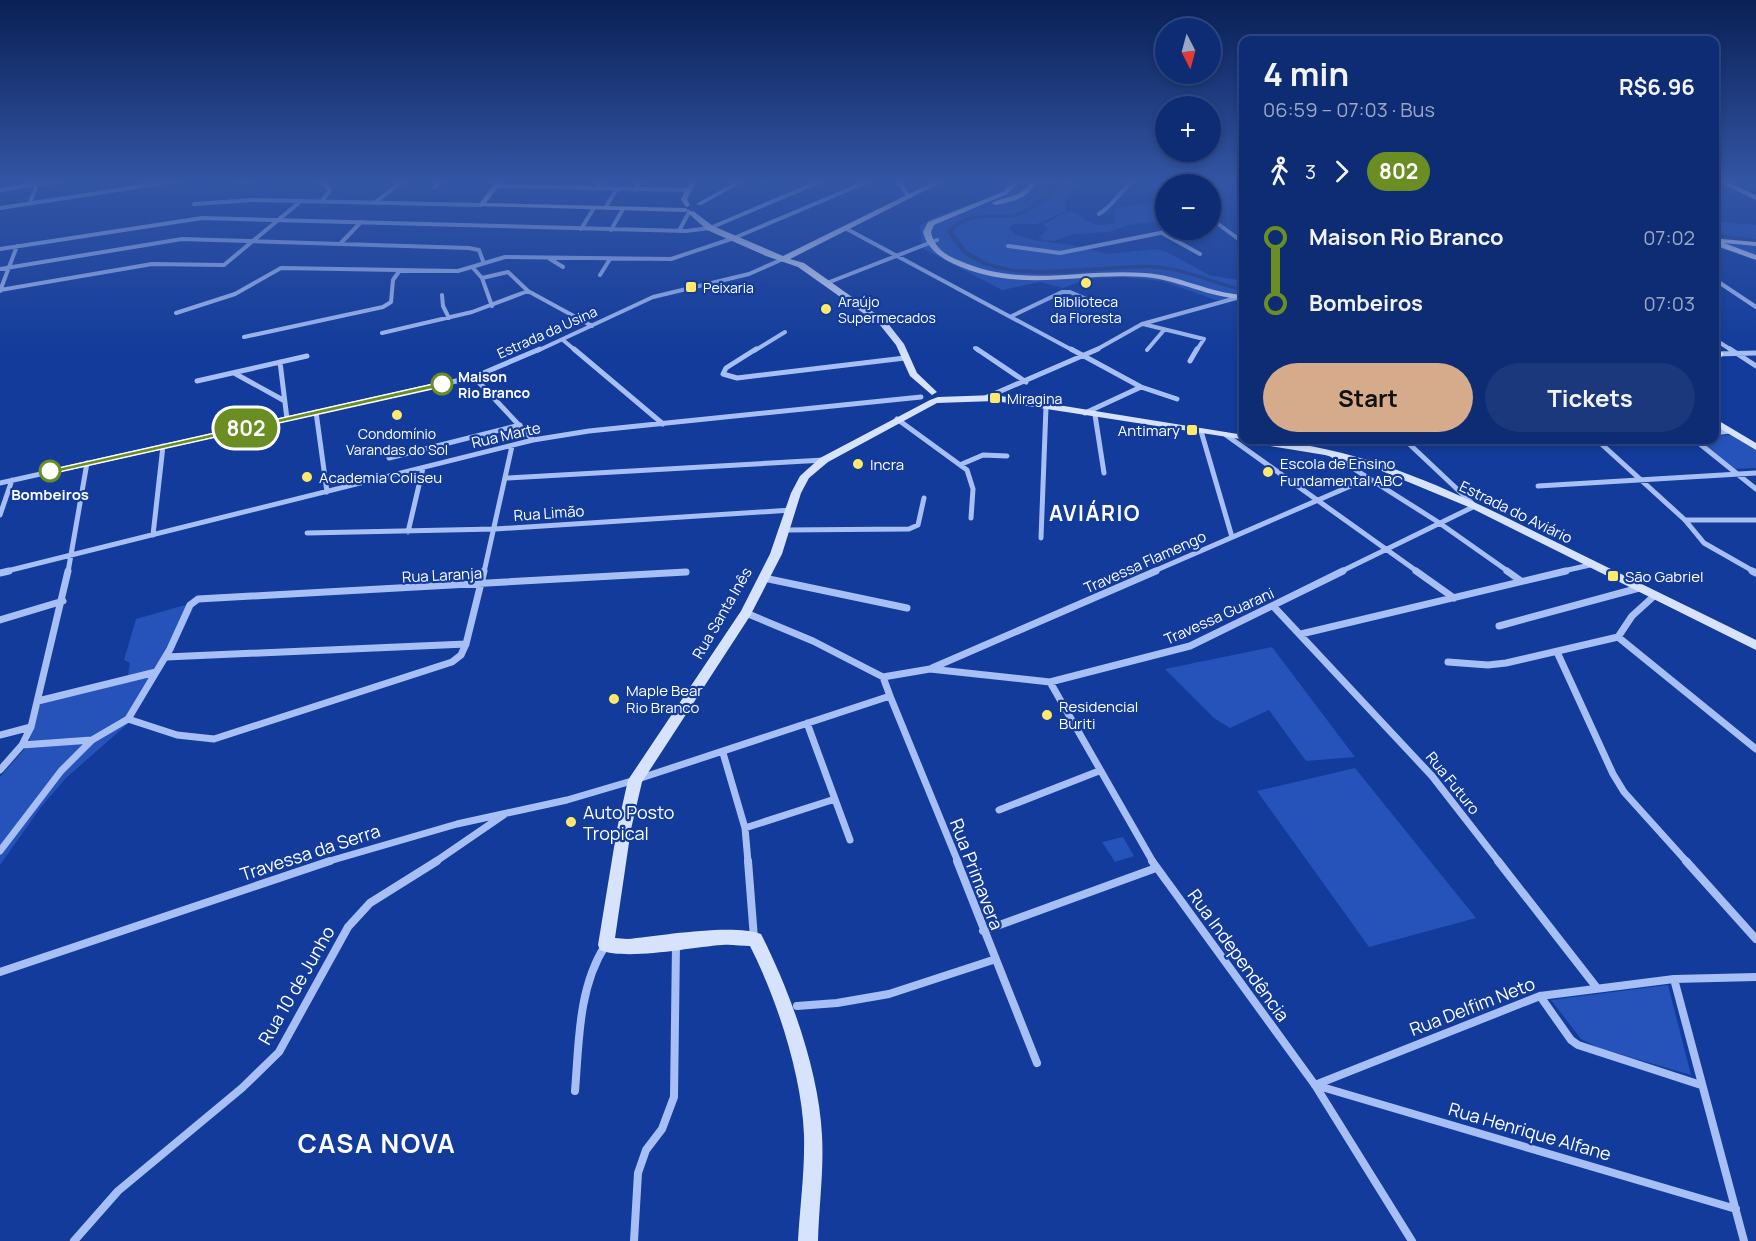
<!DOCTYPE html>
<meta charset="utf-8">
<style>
:root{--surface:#0e2c74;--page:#1c387c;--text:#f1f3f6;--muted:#9ba7c5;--line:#2e4886;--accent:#d6ab8b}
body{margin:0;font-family:Manrope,sans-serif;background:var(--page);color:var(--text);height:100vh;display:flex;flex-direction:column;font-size:22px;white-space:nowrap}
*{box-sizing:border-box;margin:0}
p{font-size:20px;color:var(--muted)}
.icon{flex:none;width:33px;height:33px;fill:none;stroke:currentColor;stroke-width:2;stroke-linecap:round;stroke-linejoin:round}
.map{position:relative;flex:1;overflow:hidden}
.details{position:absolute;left:1239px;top:36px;width:480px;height:408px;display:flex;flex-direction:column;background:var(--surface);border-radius:12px;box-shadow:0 3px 9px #0003,0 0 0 2px var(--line)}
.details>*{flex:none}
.badge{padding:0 12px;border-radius:20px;font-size:21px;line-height:39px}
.needle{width:39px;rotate:174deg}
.buttons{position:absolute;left:1155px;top:18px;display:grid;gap:12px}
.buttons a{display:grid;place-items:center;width:66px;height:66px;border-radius:50%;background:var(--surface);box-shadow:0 3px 9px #0003,0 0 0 2px var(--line);font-size:30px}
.map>.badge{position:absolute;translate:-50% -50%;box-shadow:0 0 0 3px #fff}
.legs{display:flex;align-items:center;gap:9px;height:66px;padding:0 24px;font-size:20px}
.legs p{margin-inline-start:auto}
.headline{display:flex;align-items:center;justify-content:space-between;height:102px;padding:0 24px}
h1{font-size:33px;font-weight:700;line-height:45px}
.button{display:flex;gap:12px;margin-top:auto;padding:12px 24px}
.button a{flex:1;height:69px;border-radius:36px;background:var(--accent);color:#111;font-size:24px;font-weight:700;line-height:69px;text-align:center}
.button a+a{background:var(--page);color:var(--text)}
ul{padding:0 24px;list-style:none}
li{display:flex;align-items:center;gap:21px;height:66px;font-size:22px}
li i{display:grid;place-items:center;width:9px;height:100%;margin:0 8px;background:currentColor}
li i::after{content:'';width:15px;height:15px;margin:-8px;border:4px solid;border-radius:50%;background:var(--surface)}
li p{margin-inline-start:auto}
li:first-child i{background:linear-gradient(#0000 50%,currentColor 0)}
li:last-child i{background:linear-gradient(currentColor 50%,#0000 0)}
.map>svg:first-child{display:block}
.green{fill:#2553b9}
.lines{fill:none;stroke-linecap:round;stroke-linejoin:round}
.canal{fill:#234089;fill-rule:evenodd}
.street-far3{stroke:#a7bff4;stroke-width:4}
.street-far2{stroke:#a7bff4;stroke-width:5}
.street-far1{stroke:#a7bff4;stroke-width:7}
.street{stroke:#a7bff4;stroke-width:8}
.secondary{fill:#d7e2fd;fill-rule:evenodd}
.line-1{fill:#6b8e23;stroke:#fff;stroke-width:1.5}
.poi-dot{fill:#ffe96a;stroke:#123b9b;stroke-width:2}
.stop-1-dot{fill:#fff;stroke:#6b8e23;stroke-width:3}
.labels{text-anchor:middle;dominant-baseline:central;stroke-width:4.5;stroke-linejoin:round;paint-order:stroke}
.far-poi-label{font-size:14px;fill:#fff;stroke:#123b9b;text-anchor:start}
.far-street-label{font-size:14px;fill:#fff;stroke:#123b9b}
.far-stop-label{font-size:14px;font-weight:bold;fill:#fff;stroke:#123b9b;text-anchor:start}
.poi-label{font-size:15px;fill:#fff;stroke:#123b9b;text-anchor:start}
.street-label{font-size:15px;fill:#fff;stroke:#123b9b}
.stop-label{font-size:15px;font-weight:bold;fill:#fff;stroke:#123b9b}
.near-poi-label{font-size:18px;fill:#fff;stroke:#123b9b;text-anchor:start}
.near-street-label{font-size:18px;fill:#fff;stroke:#123b9b}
.district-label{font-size:21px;font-weight:bold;letter-spacing:1.5px;fill:#fff;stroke:#123b9b}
.near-district-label{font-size:26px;font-weight:bold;letter-spacing:1.5px;fill:#fff;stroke:#123b9b}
</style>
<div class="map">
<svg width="1756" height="1241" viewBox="0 0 1756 1241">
<rect width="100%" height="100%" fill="#123b9b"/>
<!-- green -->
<path class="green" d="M1012 181H1071L1074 186 1069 196 1065 198 1066 211 1037 224H1014L1009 228 1015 234 1034 240 1071 245 1108 254 1155 249 1167 252 1209 275 1243 281V301L1216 300 1162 281 1124 277 1087 279 1063 288 1040 282 1002 290 922 248 920 226C947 206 989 206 1012 181Z
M1150 203 1165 206V216L1153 222 1128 225 1110 232 1073 234 1054 241 1038 239 1048 229 1043 224C1052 221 1061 213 1070 212 1082 211 1086 231 1115 223L1113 212 1117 208Z
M1714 221 1756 225V255L1740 249 1715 251Z
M1731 435 1756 450V468L1734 469 1698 440H1714L1715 436Z
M196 602 170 657 157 674 132 720 66 778 41 807 0 865V777L28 745 40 703 127 681 130 663 124 660 136 619Z
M1272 647 1355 757 1306 761 1269 710 1230 728 1214 718 1165 669Z
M1355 768 1476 918 1369 947 1257 791Z
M1123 837 1134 856 1115 862 1102 842Z
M1668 985 1691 1075 1599 1048 1581 1039 1551 1000Z"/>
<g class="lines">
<!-- canal -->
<path class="canal" d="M1056 181H1061C1051 197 1032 214 1014 217 992 220 968 212 953 232L967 251 989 263 1014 269 1044 270 1134 265H1158L1180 269 1241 288 1238 290C1211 284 1185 271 1158 269 1103 265 1011 290 964 254 958 248 952 239 947 232 966 208 986 218 1012 214 1029 211 1047 195 1056 181Z
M1714 233 1756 239V243L1714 237Z"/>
<!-- street-far3 -->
<path class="street-far3" d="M320 181 330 190 322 201
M898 181 909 197
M1163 181 1168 184
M241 182 244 181
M497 186 688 190
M435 187 440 181
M596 189 601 181
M0 190 58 181
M635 190 640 181
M30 203 37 184
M374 203 403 181
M194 204 253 200 481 205
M0 208 176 181
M605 208 617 189
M1099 214C1113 206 1120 191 1133 181
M1210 218 1244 243
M845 228 1074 351
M581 229 594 208
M611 230 623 209
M679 231 689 212
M1162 233 1200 254
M340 244 361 222
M1008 246 1060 253 1175 230
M0 249 202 218 686 231 710 228 821 181
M550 259 563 267
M0 269 182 239 469 248 479 250 483 261
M474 269 482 278 492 306
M1244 271 1241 278 1244 283
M600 275 610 259
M482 278 508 272 528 291 592 326
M1714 279 1756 307
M827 283 937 240
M0 290 152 264 224 265 301 201
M0 291 17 246
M442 295 443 306 449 318
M176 313 235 294 281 268 458 271 505 257 671 259 734 238 869 181
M1012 316 1062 292H1070L1089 300
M1143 324 1204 339 1196 351
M382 333 472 312 528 291
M244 337 383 307 391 302 393 280 400 270
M1714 339 1733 351
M563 340 576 351
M975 348 979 351
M1147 350 1164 330
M537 351 653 297 749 274 783 259
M754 351 785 332
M1094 351 1142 324 1240 297 1244 293"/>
<!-- street-far2 -->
<path class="street-far2" d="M574 349 663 424
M756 349 726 368 723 374 737 378 905 358
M977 349 1026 382
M1071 349 1141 387 1177 399
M1730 349 1756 366
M1714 354 1756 353
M1190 361 1197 349
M280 362 287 419
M234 373 283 400
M474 377 533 440
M197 381 307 356
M987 397 1098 349
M316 412 327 492
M1085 413 1141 387
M1095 415 1104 473
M897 419 967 470 973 489 971 518
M1201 431 1232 537
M1714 433 1730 431
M1226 435 1418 572
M1597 440 1685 520 1704 543 1755 572
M1695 440 1756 489
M1601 443 1635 440
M1332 455 1438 522 1509 572
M389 458 520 425
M962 464 983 455 1007 456
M507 478 824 460
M0 483 474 377 540 349
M1538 486 1756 473
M0 515 12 480
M1685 520H1756
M785 530 909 529 918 525 924 498
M408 532 423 468
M307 533 495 529 792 510
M153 535 163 446
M1041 538 1046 407
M3 572 533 440 589 431 921 397
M68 572 87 463
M484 572 512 446
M680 572H686
M1152 572 1369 478
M1340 572 1475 506 1405 440
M1559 572 1590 565"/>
<!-- street-far1 -->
<path class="street-far1" d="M1416 571 1454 598
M1507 571 1521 581
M1752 571 1756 573
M0 573 9 571
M764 578 907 608
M1274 607 1432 776 1499 862
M746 613 813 641 883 677
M0 620 63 601
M1499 626 1639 588
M1301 634 1566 571
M1618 637 1756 749
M1557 652 1613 774 1624 792 1687 862
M166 657 466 644
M1448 662 1488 665 1506 663 1618 637 1632 616 1654 596
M932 668 1156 571
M1050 682 1153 862
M890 696 958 862
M38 701 156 672
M128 719 177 735 214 739 452 662 461 655 466 644 484 571
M807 723 850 840
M0 735 31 727
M22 745 92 740
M723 753 745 828 748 862
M0 770 22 745 31 727 68 571
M999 810 1099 771
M745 828 835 799
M0 851 61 771 92 740 128 719 170 649 190 605 198 599 686 572
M326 862 457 824 567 800 635 780 890 696 883 677 930 669 1050 682 1190 646 1343 571
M435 862 505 814"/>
<!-- street -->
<path class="street" d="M748 861 754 938
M957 861 1037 1063
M1152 861 1315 1085 1412 1241
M1498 861 1597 988
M1686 861 1756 939
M983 931 1156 868
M0 972 330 861
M1674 979 1744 1241
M1540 996 1571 1040 1578 1045 1701 1085
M797 1006 837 1003 889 994 993 960
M1315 1085 1540 996 1674 979 1756 977
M1315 1085 1736 1209
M575 1091C579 1043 578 988 605 946
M74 1241 118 1191 242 1088 279 1052 348 927 370 903 437 861
M634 1241 638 1173 646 1150 662 1129 674 1097 676 944"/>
<!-- secondary -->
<path class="secondary" d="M496 181H503L486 203 685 208 689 210 685 212 479 206V204Z
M691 181H697L687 199 690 205 687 207 685 206 681 199Z
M737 181H745L701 205 696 204Z
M935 181H944L790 259 804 263 886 321 904 344 917 373 937 392 932 395 910 376 896 345 880 325 798 267 766 256 707 230 687 212 693 211 713 226 783 256Z
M1014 181H1021L1007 194 934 225 931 232C934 247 945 255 958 260 1022 289 1079 268 1145 273 1179 275 1209 293 1244 295V299C1209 298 1179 280 1145 277 1077 272 1020 294 954 264 939 257 927 248 923 232L928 222 1003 192Z
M1030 181H1036C1030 199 1011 202 995 205L992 203C1005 196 1023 198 1030 181Z
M1716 181H1725L1756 195V200Z
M1721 239 1756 242V246L1724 243 1756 255V260L1714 245V240L1721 242Z
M1720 351 1724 354 1714 365V355Z
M995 395 1244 435V440C1356 440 1461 495 1560 544 1625 576 1691 608 1756 640V650L1471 508 1377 469 1325 455 1252 443 1247 440 995 401 937 403 828 462 809 478 801 493 782 554 750 616 642 782 631 829 615 938 627 939C659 936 733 923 761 934 790 991 819 1071 822 1135 824 1170 819 1206 818 1241H798C800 1206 805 1170 804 1135 802 1076 777 999 750 946 741 946 731 944 722 945 691 947 627 961 600 950L598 945 617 829 628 780 741 611 770 554 791 493 800 476 820 458 930 400 938 397Z
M1714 418 1756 443V450L1714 425Z"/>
</g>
<!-- sky -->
<linearGradient id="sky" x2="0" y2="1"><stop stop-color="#0a2055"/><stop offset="0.51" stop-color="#3355a4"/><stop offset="1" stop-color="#3355a4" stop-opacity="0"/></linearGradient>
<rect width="1756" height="355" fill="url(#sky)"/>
<!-- line-1 -->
<path class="line-1" d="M442 382 447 384 445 386 50 474 45 471Z"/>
<!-- markers -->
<g class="poi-dot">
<circle cx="1086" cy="283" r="6"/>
<rect x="685" y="281" width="12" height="12" rx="3"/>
<circle cx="826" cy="309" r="6"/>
<rect x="989" y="392" width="12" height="12" rx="3"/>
<circle cx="397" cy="415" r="6"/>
<rect x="1186" y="424" width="12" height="12" rx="3"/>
<circle cx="858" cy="464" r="6"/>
<circle cx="1268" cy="472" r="6"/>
<circle cx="307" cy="477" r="6"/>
<rect x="1607" y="570" width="12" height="12" rx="3"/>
<circle cx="614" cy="699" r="6"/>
<circle cx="1047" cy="715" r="6"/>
<circle cx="571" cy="822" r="6"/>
</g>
<g class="stop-1-dot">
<circle cx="442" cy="384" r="10"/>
<circle cx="50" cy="471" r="10"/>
</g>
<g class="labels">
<!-- far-poi labels -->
<g class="far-poi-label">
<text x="703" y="287">Peixaria</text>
<text x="838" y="301">Araújo<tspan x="838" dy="16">Supermecados</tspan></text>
<text x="1086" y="301" text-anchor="middle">Biblioteca<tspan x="1086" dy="16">da Floresta</tspan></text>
<text x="1007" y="398">Miragina</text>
<text x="397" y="433" text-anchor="middle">Condomínio<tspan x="397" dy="16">Varandas do Sol</tspan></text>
</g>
<!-- far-street labels -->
<g class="far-street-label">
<text transform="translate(547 332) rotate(-24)">Estrada da Usina</text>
</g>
<!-- far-stop labels -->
<g class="far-stop-label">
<text x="458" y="376">Maison<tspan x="458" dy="16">Rio Branco</tspan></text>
</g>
<!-- poi labels -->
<g class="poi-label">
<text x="1180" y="430" text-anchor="end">Antimary</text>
<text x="1280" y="463">Escola de Ensino<tspan x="1280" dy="17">Fundamental ABC</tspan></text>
<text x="870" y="464">Incra</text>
<text x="319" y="477">Academia Coliseu</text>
<text x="1625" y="576">São Gabriel</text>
<text x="626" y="690">Maple Bear<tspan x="626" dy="17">Rio Branco</tspan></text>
<text x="1059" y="706">Residencial<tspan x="1059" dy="17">Buriti</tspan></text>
</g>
<!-- street labels -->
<g class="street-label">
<text transform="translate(506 435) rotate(-13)">Rua Marte</text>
<text transform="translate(1516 512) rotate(26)">Estrada do Aviário</text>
<text transform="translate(549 513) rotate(-4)">Rua Limão</text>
<text transform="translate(1145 562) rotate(-24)">Travessa Flamengo</text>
<text transform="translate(442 575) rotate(-3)">Rua Laranja</text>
<text transform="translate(722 613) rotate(-60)">Rua Santa Inês</text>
<text transform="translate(1219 616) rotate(-24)">Travessa Guarani</text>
<text transform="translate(1453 783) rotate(51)">Rua Futuro</text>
</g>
<!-- stop labels -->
<g class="stop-label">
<text x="50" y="494">Bombeiros</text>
</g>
<!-- near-poi labels -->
<g class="near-poi-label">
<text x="583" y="812">Auto Posto<tspan x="583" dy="21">Tropical</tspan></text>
</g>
<!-- near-street labels -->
<g class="near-street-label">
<text transform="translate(310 852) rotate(-18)">Travessa da Serra</text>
<text transform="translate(977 874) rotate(69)">Rua Primavera</text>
<text transform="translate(1239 955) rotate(54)">Rua Independência</text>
<text transform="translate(296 985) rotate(-60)">Rua 10 de Junho</text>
<text transform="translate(1472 1006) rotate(-21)">Rua Delfim Neto</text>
<text transform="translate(1530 1131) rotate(16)">Rua Henrique Alfane</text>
</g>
<!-- district labels -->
<g class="district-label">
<text x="1095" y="513">AVIÁRIO</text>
</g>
<!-- near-district labels -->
<g class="near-district-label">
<text x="377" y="1143">CASA NOVA</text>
</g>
</g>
</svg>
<div class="buttons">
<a><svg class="needle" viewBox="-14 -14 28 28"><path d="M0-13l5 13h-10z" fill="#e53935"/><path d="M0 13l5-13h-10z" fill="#9ba7c5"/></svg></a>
<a>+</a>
<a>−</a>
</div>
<b class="badge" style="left:246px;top:428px;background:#6b8e23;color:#fff">802</b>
<section class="details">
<div class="headline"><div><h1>4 min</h1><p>06:59 – 07:03 · Bus</p></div><b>R$6.96</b></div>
<div class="legs"><svg class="icon" aria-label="walk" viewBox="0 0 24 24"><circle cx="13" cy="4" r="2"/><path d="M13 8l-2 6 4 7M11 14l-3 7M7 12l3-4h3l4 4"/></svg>3<svg class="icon" aria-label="forward" viewBox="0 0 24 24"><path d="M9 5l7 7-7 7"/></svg><b class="badge" style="background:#6b8e23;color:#fff">802</b></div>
<ul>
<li><i style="color:#6b8e23"></i><b>Maison Rio Branco</b><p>07:02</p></li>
<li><i style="color:#6b8e23"></i><b>Bombeiros</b><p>07:03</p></li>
</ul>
<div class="button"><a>Start</a><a>Tickets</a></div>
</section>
</div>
